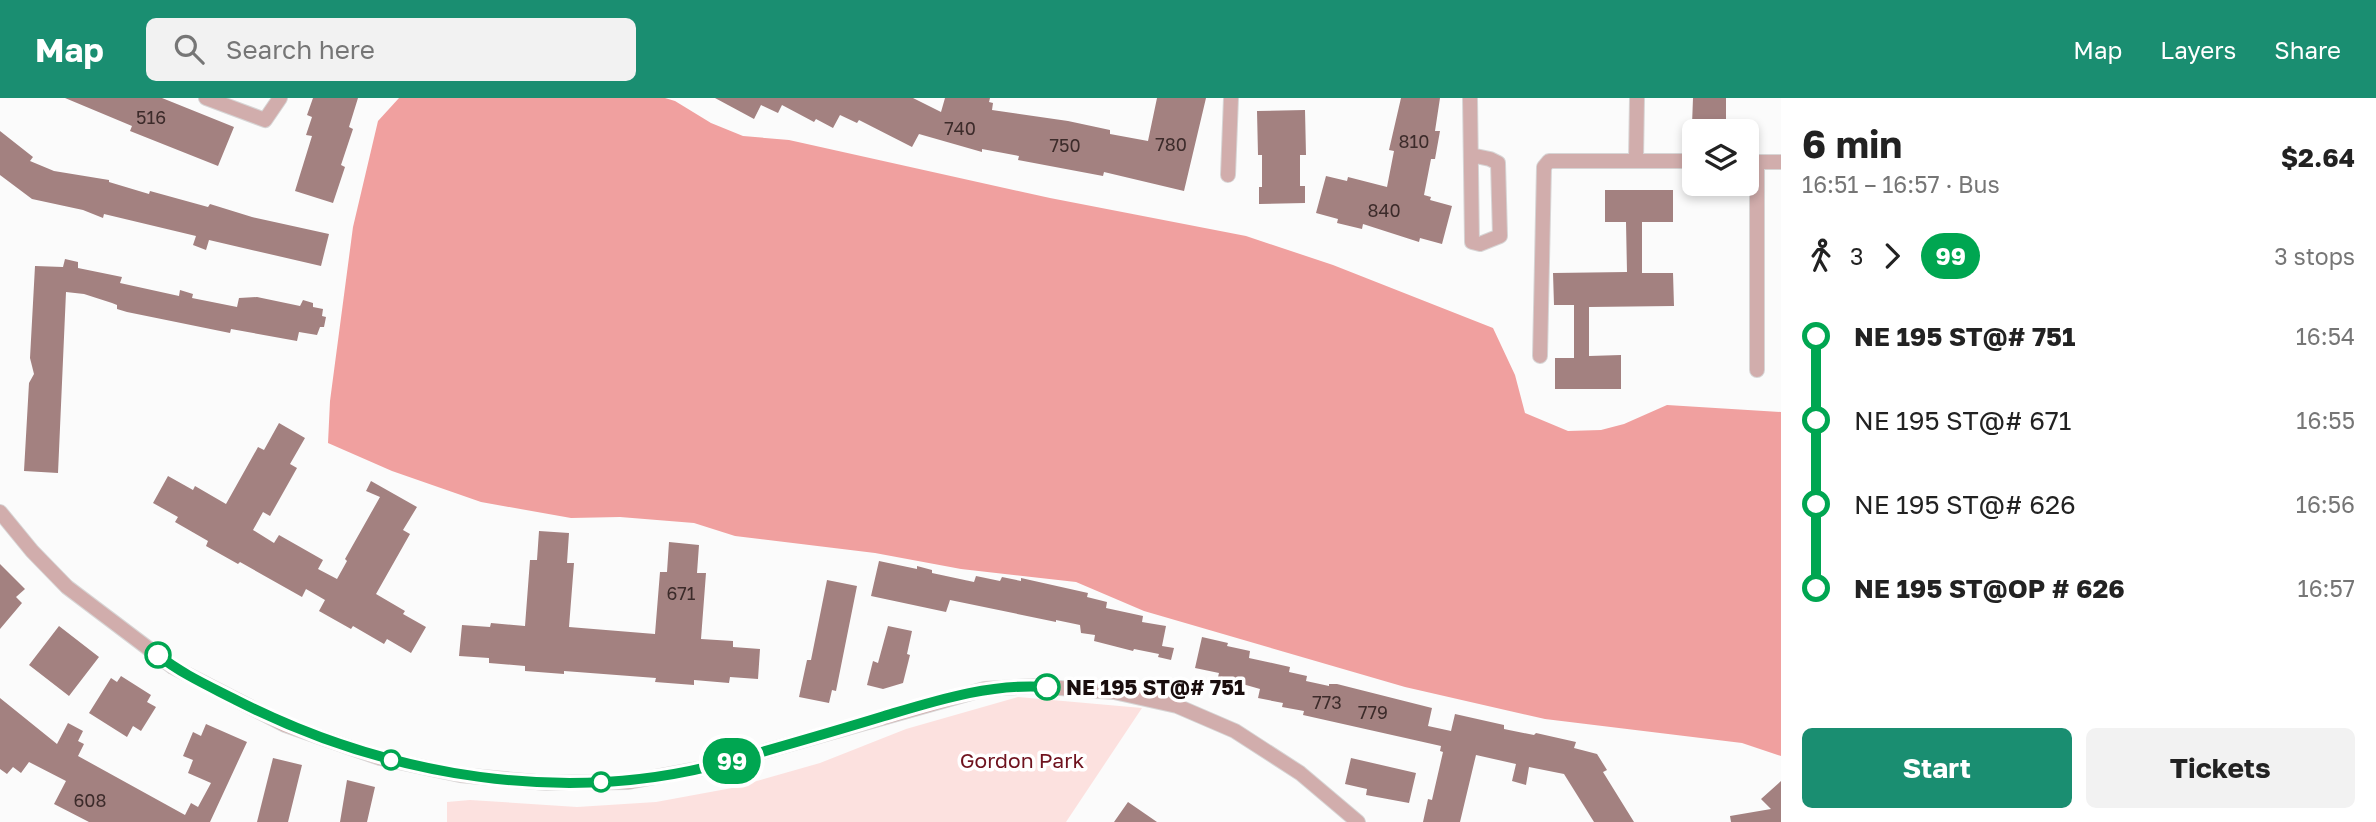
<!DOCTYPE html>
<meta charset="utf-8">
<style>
:root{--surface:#fff;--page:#f2f2f2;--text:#222;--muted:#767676;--accent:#1a8e71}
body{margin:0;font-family:"Golos Text",sans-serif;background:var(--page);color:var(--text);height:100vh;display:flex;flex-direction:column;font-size:26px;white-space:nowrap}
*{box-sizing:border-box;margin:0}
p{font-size:23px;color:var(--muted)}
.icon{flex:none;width:38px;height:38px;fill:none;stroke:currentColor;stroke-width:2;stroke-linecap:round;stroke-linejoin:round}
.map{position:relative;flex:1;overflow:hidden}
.panel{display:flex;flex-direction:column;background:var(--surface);width:595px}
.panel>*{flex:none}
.badge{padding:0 14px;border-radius:23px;font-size:24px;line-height:46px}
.tools{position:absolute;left:1682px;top:21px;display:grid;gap:14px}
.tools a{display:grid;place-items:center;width:77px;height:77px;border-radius:10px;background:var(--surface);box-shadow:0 4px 10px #0003;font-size:35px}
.map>.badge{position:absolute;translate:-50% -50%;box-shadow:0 0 0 4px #fff}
.legs{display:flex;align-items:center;gap:10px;height:77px;padding:0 21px;font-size:23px}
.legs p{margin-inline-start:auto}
.head{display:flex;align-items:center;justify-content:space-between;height:119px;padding:0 21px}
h1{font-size:38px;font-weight:700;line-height:52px}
.button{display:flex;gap:14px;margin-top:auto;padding:14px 21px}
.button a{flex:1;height:80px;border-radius:10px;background:var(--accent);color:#fff;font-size:28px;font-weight:700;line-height:80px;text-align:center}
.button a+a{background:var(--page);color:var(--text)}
ul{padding:0 21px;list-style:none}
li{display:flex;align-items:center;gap:24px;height:84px;font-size:26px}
li i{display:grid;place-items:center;width:10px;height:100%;margin:0 9px;background:currentColor}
li i::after{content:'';width:18px;height:18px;margin:-9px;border:5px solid;border-radius:50%;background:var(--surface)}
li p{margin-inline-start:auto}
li:first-child i{background:linear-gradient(#0000 50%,currentColor 0)}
li:last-child i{background:linear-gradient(currentColor 50%,#0000 0)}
header{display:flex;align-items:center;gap:42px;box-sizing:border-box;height:98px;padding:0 35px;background:var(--accent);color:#fff}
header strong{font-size:33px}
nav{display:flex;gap:38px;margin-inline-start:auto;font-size:24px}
.search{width:490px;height:63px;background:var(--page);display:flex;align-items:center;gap:18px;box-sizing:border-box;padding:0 24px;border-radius:10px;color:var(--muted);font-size:26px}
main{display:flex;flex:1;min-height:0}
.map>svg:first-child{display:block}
.green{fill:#fce1df}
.water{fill:#f0a09f}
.building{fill:#a38180}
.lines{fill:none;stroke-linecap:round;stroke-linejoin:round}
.minor-casing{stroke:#d7d5d5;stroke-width:16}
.minor{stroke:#d1adac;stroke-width:14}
.line-1-casing{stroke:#fff;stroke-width:16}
.line-1{stroke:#00a651;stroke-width:10}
.stop-1-dot{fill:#fff;stroke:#00a651;stroke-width:3.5}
.labels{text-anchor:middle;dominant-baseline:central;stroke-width:7;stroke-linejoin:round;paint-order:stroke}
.number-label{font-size:18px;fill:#3c2b2a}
.stop-label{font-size:21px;font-weight:bold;fill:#1a0e0e;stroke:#fff;text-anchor:start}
.park-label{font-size:21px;fill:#6f121e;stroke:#fff}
</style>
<header>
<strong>Map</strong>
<div class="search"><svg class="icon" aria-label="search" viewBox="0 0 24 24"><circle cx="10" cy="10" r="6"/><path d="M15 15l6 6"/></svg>Search here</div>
<nav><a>Map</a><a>Layers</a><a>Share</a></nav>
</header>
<main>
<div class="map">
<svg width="1781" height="724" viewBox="0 0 1781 724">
<rect width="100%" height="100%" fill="#fbfbfb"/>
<!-- green -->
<path class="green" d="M1018 599 1142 610 1066 724H447V704L470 702 577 709 656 704 732 690 820 665 906 631Z"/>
<!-- water -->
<path class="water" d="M399 0H665L675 3 711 25 743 38 789 42 1050 100 1246 138 1333 167 1493 230 1515 277 1525 315 1568 333 1601 332 1624 326 1667 307 1781 314V658L1742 645 1545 621 1405 589 1144 513 1076 484 961 471 875 455 735 438 694 425 620 419 571 420 481 404 392 373 328 345 330 303 353 129 378 23Z"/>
<!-- building -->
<path class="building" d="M65 0H162L234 29 218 68 130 33 132 28Z
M313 0H358L349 29 353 31 341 67 345 69 333 105 295 93 312 38 306 37 312 19 307 17Z
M715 0H913L941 14 945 0H990L989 4 993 5 992 12 1068 23 1110 32V36L1148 43 1157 0H1206L1184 93 1104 74 1103 78 1018 62 1019 58 982 51V54L919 36 912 49 859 22 857 25 840 17 833 30 816 21 814 24 782 7 778 15 761 7 754 21Z
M1401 0H1440L1435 33H1440L1435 61H1431L1424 97 1431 99 1430 102 1452 108 1442 146 1420 140 1419 144 1363 126 1362 131 1337 125 1338 121 1316 115 1326 78 1347 83 1348 79 1387 89 1394 53 1389 52Z
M1693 0H1726V27H1692Z
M1305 12 1306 57H1300V88H1305V105L1259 106V89H1262V57H1258L1257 13Z
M0 33 33 59 30 63 54 73 109 82V84L149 96 150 93 208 109 210 106 252 119 329 136 321 168 209 142 206 152 193 147 196 138 104 116 103 120 83 112 32 101 0 77Z
M1605 92H1673V124H1642V175H1673L1674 208 1589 209V258L1621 257V291H1555V260H1574V207H1554L1553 175 1627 174 1626 124H1605Z
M65 161 78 164V170L122 179 120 185 179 198 180 192 193 196 192 200 237 209 239 200 257 199 300 208 303 202 313 205V209L323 211 322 218 326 219 324 229H320L317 237 299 234 297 243 231 231 230 235 127 214 117 211V207L112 205 84 196 66 194 58 375 24 373 29 285 34 276 30 260 35 168 63 169Z
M279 325 305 340 290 366 297 370 270 418 263 414 253 432 274 445 279 437 323 462 318 471 337 481 347 463 345 461 380 399 366 393 371 383 417 409 403 432 410 436 376 496 405 513 403 516 426 529 411 555 387 541 384 546 353 528 351 531 319 513 325 502 306 491 302 499 240 464 238 466 206 448 208 443 175 424 178 419 153 405 168 378 193 392 195 388 226 406 258 349 264 352Z
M539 433 569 435 567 465H574L569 529 655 536 660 474H667L669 444 699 447 697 475H706L701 541 733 543V549L760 551 758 581 730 579 729 585 694 582V587L655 584 656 580 564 573V576L525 573V568L489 565V560L459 558 462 527 490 529 491 525 525 528 530 462H537Z
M879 463 917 471V468L932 472V475L974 484 976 478 1000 483 1002 479 1021 483V480L1088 495 1087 499 1107 504 1106 510 1143 518 1142 524 1166 528 1162 548 1174 550 1171 562 1158 559 1159 556 1134 551 1133 553 1094 543 1095 537 1081 535 1080 527 1056 522V524L950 502 946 514 871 498Z
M0 466 25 491 16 499 22 505 0 531Z
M827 482 857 488 836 593 832 592 829 605 799 599 807 562H811Z
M59 528 99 559 69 598 29 567Z
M888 528 912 533 907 556 910 557 903 585 883 591 867 587 873 563 878 565Z
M1202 539 1228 545 1227 548 1250 553 1249 560 1290 569 1289 574 1307 578 1306 583 1329 588V586H1337L1432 610 1428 628 1451 633 1455 616 1504 627V631L1534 637 1536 635 1576 644 1574 650 1597 656 1607 672 1603 674 1634 724H1594L1564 676 1529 669 1526 687 1512 683 1516 666 1476 657 1460 724H1423L1428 701 1432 702 1443 654 1440 653 1441 648 1303 617 1304 613 1282 609 1283 605 1258 600 1260 591 1218 579 1219 575 1195 570Z
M121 578 151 597 147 604 156 609 141 633 133 628 127 639 89 615 111 580 117 584Z
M0 600 57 646 68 625 83 633 78 643 84 646 78 658 185 717 191 705 198 709 211 685 188 675 193 662 183 658 193 634 201 638 206 626 247 644 210 724H89L54 706 66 683 29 664 21 675 13 669 7 676 0 671Z
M273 660 302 667 288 724H257Z
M1351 660 1416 675 1409 705 1366 697 1367 691 1345 686Z
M347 682 375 689 367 724H340Z
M1781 683V724H1731L1730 718 1771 711 1761 701Z
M1128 704 1157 724H1114Z"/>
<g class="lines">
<defs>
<path id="minor" d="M206 0 265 22 280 0
M1470 0 1472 144 1480 146 1500 138 1498 65 1490 61 1471 57
M1636 62 1637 0
M1746 64H1781
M1228 77 1231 0
M1540 258 1544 69 1549 63H1694
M1757 272V64
M0 414 32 453 67 489 173 569 285 627 380 660 460 677 547 685 628 684 709 669 985 591 1033 588 1114 594 1177 608 1235 633 1300 675 1358 724"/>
</defs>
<!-- minor casing -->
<use href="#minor" class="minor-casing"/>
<!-- minor -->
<use href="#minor" class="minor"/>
</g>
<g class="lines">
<defs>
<path id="line-1" d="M158 557C182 576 209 588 236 602 387 679 569 710 734 662 783 648 832 634 881 619 935 603 989 585 1047 589"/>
</defs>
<!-- line-1 casing -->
<use href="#line-1" class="line-1-casing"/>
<!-- line-1 -->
<use href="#line-1" class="line-1"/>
</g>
<!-- markers -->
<g class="stop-1-dot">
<circle cx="158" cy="557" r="12"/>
<circle cx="1047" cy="589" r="12"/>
<circle cx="391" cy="662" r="9"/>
<circle cx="601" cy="684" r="9"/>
</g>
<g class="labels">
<!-- number labels -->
<g class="number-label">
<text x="151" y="19">516</text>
<text x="960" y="30">740</text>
<text x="1414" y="43">810</text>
<text x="1171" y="46">780</text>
<text x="1065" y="47">750</text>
<text x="1384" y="112">840</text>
<text x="681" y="495">671</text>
<text x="1327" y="604">773</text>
<text x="1373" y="614">779</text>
<text x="90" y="702">608</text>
</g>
<!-- stop labels -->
<g class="stop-label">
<text x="1066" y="589">NE 195 ST@# 751</text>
</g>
<!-- park labels -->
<g class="park-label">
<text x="1022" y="662">Gordon Park</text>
</g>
</g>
</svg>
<div class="tools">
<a><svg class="icon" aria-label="layers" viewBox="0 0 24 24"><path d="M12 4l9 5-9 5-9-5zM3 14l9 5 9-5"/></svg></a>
</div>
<b class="badge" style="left:732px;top:663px;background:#00a651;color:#fff">99</b>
</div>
<section class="panel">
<div class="head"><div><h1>6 min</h1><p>16:51 – 16:57 · Bus</p></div><b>$2.64</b></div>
<div class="legs"><svg class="icon" aria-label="walk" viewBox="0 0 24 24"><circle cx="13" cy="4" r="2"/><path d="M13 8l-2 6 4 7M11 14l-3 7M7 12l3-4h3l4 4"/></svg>3<svg class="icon" aria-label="forward" viewBox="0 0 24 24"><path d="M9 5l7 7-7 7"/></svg><b class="badge" style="background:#00a651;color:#fff">99</b><p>3 stops</p></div>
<ul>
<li><i style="color:#00a651"></i><b>NE 195 ST@# 751</b><p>16:54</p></li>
<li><i style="color:#00a651"></i><span>NE 195 ST@# 671</span><p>16:55</p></li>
<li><i style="color:#00a651"></i><span>NE 195 ST@# 626</span><p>16:56</p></li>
<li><i style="color:#00a651"></i><b>NE 195 ST@OP # 626</b><p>16:57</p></li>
</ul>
<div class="button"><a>Start</a><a>Tickets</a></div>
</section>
</main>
